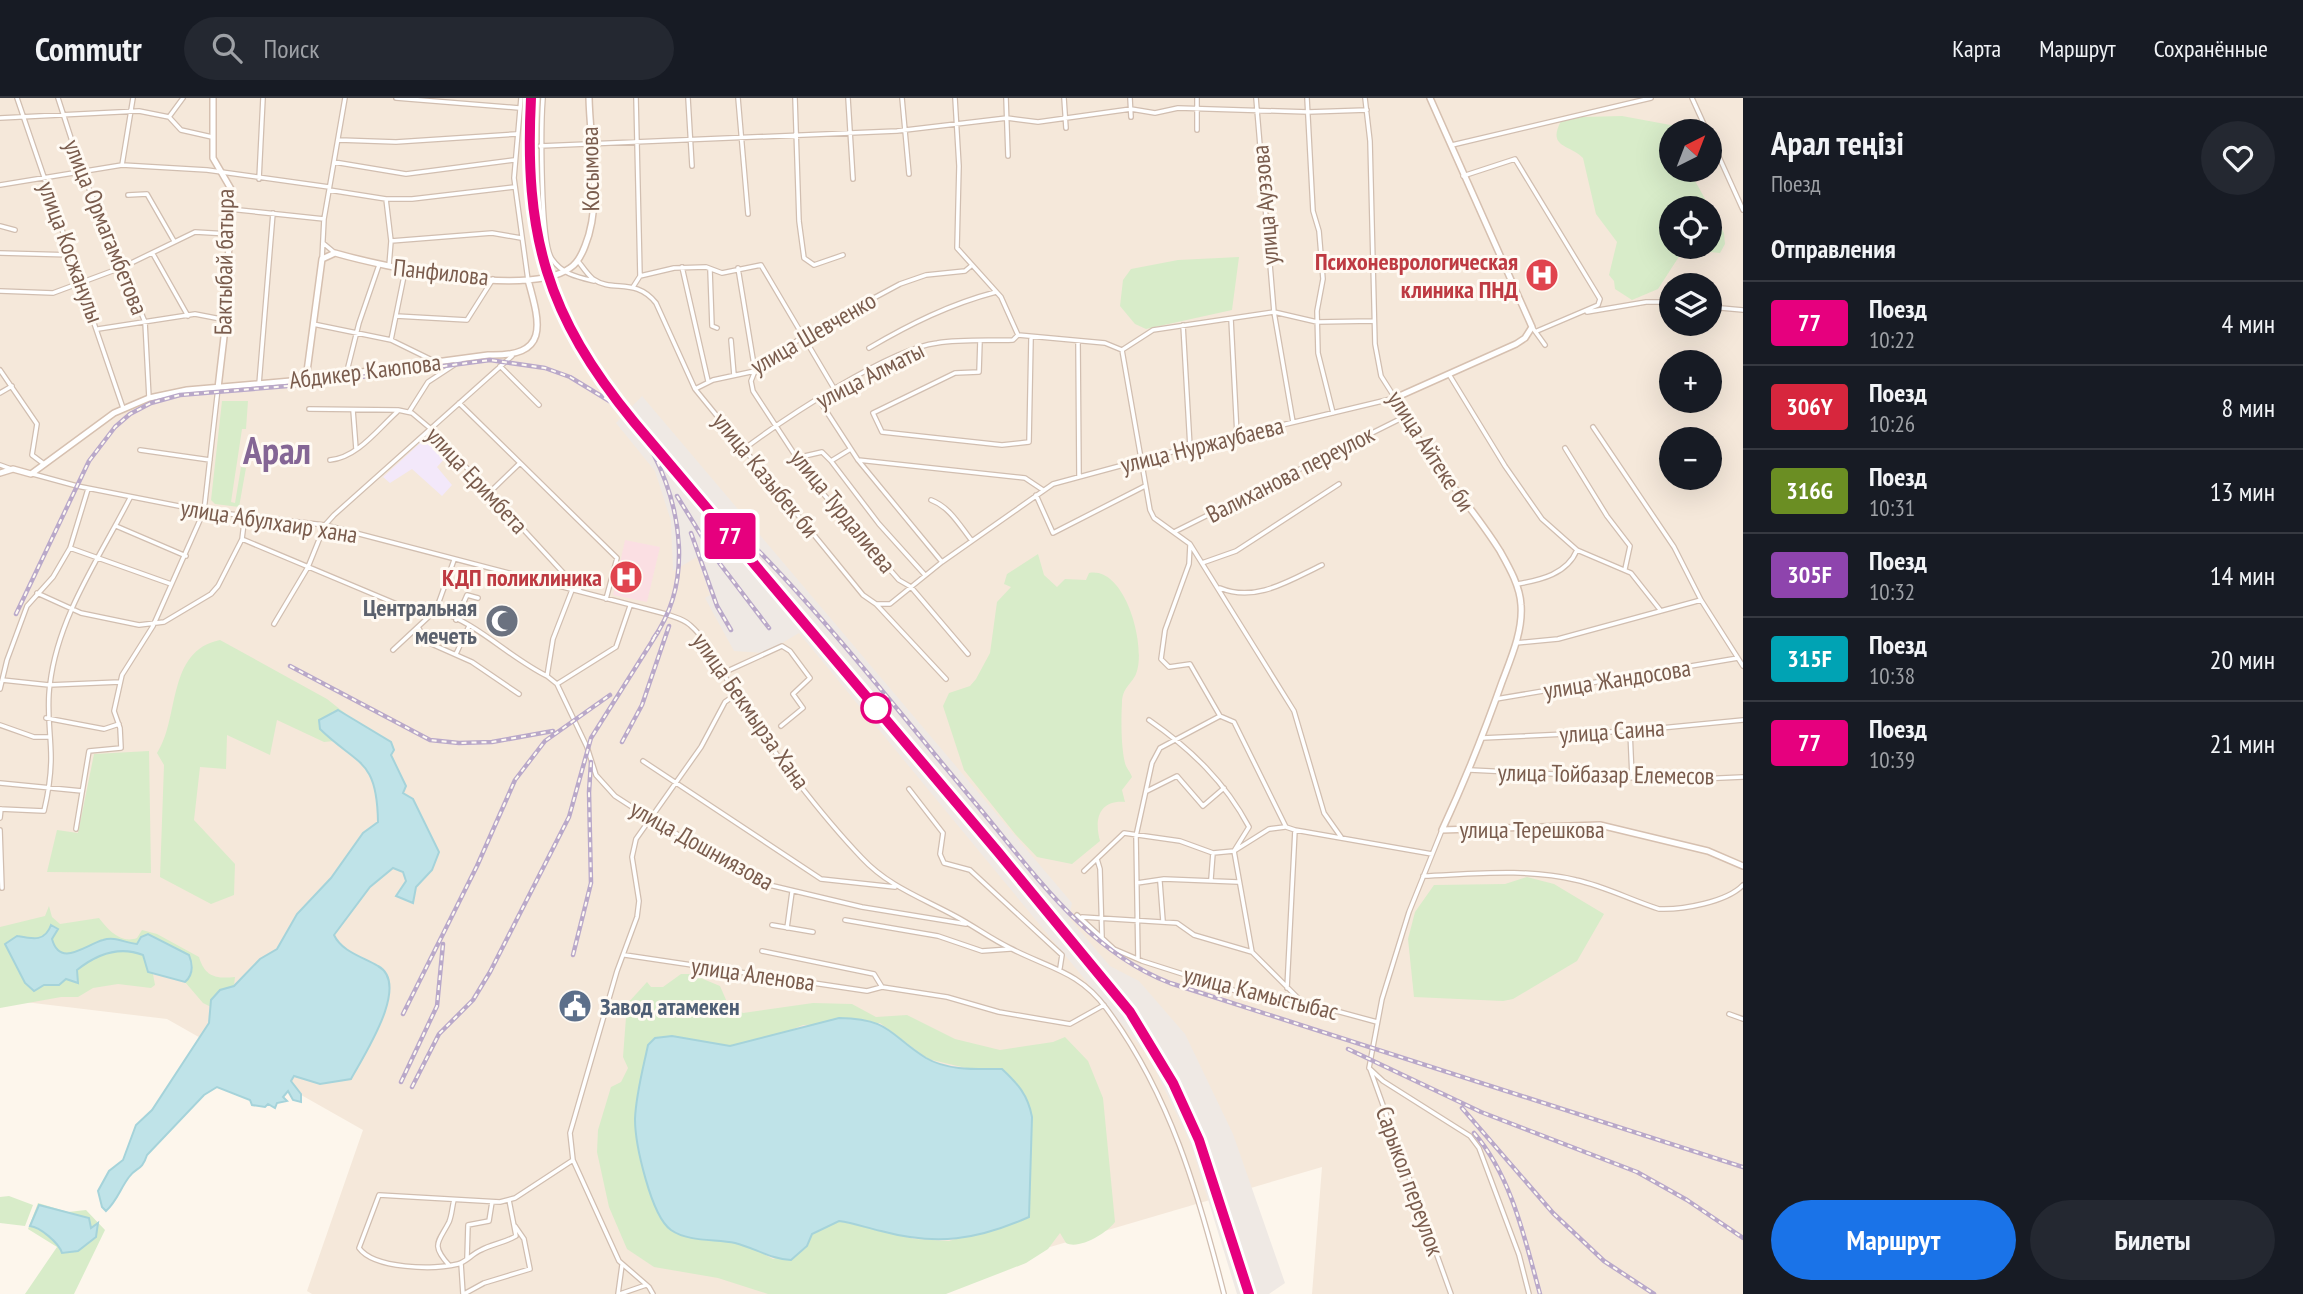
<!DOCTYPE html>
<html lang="ru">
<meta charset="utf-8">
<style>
:root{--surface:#171b24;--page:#242831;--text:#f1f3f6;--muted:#9ea1a6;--line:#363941;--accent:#1a73e8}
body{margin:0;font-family:"PT Sans Narrow",sans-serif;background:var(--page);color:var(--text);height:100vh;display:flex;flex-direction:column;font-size:26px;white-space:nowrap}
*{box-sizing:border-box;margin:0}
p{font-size:23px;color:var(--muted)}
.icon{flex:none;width:38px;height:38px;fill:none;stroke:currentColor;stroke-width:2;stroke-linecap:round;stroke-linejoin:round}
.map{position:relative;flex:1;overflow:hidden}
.drawer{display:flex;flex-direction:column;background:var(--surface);width:560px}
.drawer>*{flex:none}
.badge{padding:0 14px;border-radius:5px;font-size:24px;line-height:46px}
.needle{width:46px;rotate:42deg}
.tools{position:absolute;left:1659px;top:21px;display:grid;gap:14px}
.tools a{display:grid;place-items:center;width:63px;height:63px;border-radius:50%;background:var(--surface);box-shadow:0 7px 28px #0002;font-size:35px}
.map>.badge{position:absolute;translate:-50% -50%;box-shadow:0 0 0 4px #fff}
h2{padding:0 28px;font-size:26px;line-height:63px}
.round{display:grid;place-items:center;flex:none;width:74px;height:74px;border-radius:37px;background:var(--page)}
.overview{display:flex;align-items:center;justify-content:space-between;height:119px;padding:0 28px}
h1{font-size:33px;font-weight:700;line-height:52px}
.action{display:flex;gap:14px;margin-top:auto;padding:14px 28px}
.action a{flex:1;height:80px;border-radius:42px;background:var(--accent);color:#fff;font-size:28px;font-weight:700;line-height:80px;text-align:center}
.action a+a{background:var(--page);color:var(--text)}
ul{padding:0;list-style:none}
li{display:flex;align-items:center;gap:21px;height:84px;padding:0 28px;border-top:2px solid var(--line)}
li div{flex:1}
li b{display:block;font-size:26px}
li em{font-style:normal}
li .badge{min-width:77px;font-weight:700;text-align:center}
header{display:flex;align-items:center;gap:42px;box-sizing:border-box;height:98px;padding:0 35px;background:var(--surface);border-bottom:2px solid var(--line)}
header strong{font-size:33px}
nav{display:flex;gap:38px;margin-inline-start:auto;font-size:24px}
.search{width:490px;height:63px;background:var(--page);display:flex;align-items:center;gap:18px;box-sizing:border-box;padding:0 24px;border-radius:38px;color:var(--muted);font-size:26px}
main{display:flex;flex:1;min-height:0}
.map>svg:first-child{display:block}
.residential{fill:#f5e8da;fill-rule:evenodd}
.industrial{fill:#efe9e4}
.education{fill:#f3e8fa}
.medical{fill:#fbdfe3}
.green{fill:#d8ecc9;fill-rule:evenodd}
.water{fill:#bfe3e8;stroke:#a5d3da;stroke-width:2}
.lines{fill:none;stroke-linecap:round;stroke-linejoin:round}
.street-casing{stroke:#d1beb0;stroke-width:6}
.secondary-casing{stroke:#d6c0b0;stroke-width:8}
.street{stroke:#fff;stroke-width:3.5}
.secondary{stroke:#fff;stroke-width:5}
.rail-casing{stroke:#b9a8c9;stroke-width:4.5}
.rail{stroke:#fffaf3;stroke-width:2;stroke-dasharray:5;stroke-linecap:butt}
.line-casing{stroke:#fff;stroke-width:16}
.line{stroke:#e6007e;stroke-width:10}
.stop-dot{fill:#fff;stroke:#e6007e;stroke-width:3.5}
.labels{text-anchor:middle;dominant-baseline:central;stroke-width:6;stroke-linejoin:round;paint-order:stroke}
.street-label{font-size:24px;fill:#7a5c4d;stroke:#fffaf3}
.health-label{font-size:24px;font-weight:bold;fill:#be3a42;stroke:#fffaf3;text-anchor:end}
.worship-label{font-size:24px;font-weight:bold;fill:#5b616d;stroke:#fffaf3;text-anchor:end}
.service-label{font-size:24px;font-weight:bold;fill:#4e5e75;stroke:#fffaf3;text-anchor:start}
.town-label{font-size:38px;font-weight:bold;fill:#846695;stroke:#fffaf3}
</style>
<header>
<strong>Commutr</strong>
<div class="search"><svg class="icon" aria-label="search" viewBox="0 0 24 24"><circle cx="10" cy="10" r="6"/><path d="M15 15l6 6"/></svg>Поиск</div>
<nav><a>Карта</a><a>Маршрут</a><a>Сохранённые</a></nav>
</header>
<main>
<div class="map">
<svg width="1743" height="1196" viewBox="0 0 1743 1196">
<rect width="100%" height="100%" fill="#fdf6ec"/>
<!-- residential -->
<path class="residential" d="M0 0H1743V1196H1312L1322 1069 890 1196H312L307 1193 363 1032 167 921 0 901ZM1671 33H1710V72H1671ZM1671 110H1710V149H1671ZM1671 187H1710V226H1671ZM1671 264H1710V303H1671ZM1671 341H1710V380H1671Z"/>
<!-- industrial -->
<path class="industrial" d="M642 298 1072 805 1069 820 1110 868 1139 883 1185 936 1233 1036 1285 1185 1269 1196H1237L1191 1046 1149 959 799 535 765 555 734 553 705 500 710 497 697 459 673 473 671 423 655 373 616 325Z"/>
<!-- education -->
<path class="education" d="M430 336 447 358 437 369 452 387 442 398 412 371 390 385 383 379Z"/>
<!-- medical -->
<path class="medical" d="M625 442 660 449 647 504 613 497Z"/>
<!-- green -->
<path class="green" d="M1622 18 1676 28 1679 33H1671V72H1689L1724 135 1725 146 1720 155 1692 152 1680 157 1658 191 1632 202 1615 191 1614 183 1609 177 1617 144 1596 116 1583 60C1569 46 1547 50 1561 23L1582 19ZM1671 110H1710V149H1671Z
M1239 159 1232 212 1146 231 1135 226 1120 208 1123 182 1131 171 1178 162Z
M222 303H248L246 331H242L231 404 235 405 241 369 246 370 239 409 215 406 211 402Z
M1038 456 1044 477 1057 489 1065 481 1086 482 1089 475C1126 468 1147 550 1136 576 1131 587 1122 590 1122 605 1121 621 1121 649 1125 665 1126 670 1130 673 1132 679L1122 692 1125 704C1099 702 1094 721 1100 743L1072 766 1037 759 1016 737 964 672 943 608 949 595 970 588 976 581 990 555 997 504 1011 489 1004 486 1007 476Z
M220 542 327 601 346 616 333 613 322 627 325 635 334 643 324 644 277 622 270 657 227 637 226 671 200 669 194 722 235 766 234 797 211 806 160 779 164 667 157 655C180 621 166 553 220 542Z
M149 653 151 775 47 774 57 732 78 735 94 656Z
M1527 779 1554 786 1604 816 1577 863 1513 901 1503 903 1414 899 1408 841 1415 814 1434 787 1505 786Z
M49 808 52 819 60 826 99 820C108 832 121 846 137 840L142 832 157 836 199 859C205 879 216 881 235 879L234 888 220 892 211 902V909L203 905 185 884 156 875 153 876 155 887 151 890 118 886 93 890 78 899H61L0 910V829L45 818Z
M681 876H691L720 888 727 904 743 915 813 905 852 906 876 919 907 917 955 941 1000 952 1053 944 1065 939 1088 963 1103 1000 1115 1124C1107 1135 1079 1152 1066 1145L1060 1135 1048 1151 1026 1165 946 1196H768L718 1180 654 1169 627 1151 609 1109 597 1054 598 1032 611 989 621 984 628 970 623 959 627 906 647 884 651 889H663ZM880 925 928 961 970 971 1002 972C1018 986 1028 997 1032 1019L1029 1119 949 1143 915 1141 839 1123 812 1136 807 1148 773 1161 751 1149 731 1144 666 938 730 948 776 938 803 927Z
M9 1098 33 1107 25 1128 0 1125V1099Z
M38 1105 68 1114 86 1112 105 1132 74 1196H25L57 1149 28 1131Z"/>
<!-- water -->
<path class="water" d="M338 612 391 644 394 652 391 657 406 688 403 695 413 701 439 754 432 772 416 789 413 805 396 798 406 783 403 774 393 770 370 789 334 837C342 854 363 859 378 868 411 886 364 957 351 981L320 986 294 978 291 983 301 996V1004L293 1002 288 993 283 999 287 1003 277 1005 275 1010 268 1006 265 1009 252 1007 250 1002 217 989 204 997 147 1057C142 1073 136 1069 129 1079 120 1091 117 1103 106 1113L102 1109 98 1093 109 1073 123 1062 136 1027 152 1012 209 925 211 902 220 892 234 888 260 861 277 851 297 816 331 780 363 735 378 724C377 660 358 668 320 631L319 622Z
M51 827 58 831 52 841C60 870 85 847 103 842 115 838 125 845 137 846L141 839 148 836 189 857C193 867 193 877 185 884L148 874 143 857C120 848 97 856 77 872L78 885 66 881 59 887H44L34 893 25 885 5 846 17 838C33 841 45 844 51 827Z
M839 920C891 921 888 936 926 960 948 973 978 971 1002 971 1018 986 1028 997 1032 1019L1029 1119C977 1142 937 1148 881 1133 867 1130 854 1125 839 1123L812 1136 807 1148 791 1162C770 1161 755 1150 735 1145 715 1141 688 1144 671 1132 651 1118 635 1046 635 1021 636 996 643 971 648 947L655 940 672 938 730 948Z
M39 1107 89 1120 91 1130 98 1125 96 1139 78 1153 62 1155C59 1145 40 1129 30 1128Z"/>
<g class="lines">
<defs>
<path id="street" d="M17 0 123 310
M58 0 82 74 145 224 149 300
M396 0 519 10
M521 0 514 80 528 182
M543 0C541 26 540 144 552 161 562 176 577 179 594 183
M636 0 640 178 674 170 706 169 722 175 761 167 835 292
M688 0 692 68
M738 0 748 116
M795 0 799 123 804 160 814 167 843 157
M848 0 853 81
M902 0 909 76
M955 0 959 68 957 150 1001 199 1018 237
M1006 0 1008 58
M1064 0 1066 30
M1130 0 1131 19
M1197 0V32
M1256 0 1274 214 1293 324
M1307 0 1313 113 1319 133 1323 181 1317 213 1318 255 1333 315
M1692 0 1707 33
M169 19 183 0
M0 20 139 13 169 19 181 32 212 39
M1710 39 1743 112
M339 42 396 44 516 36
M1452 47 1651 0
M540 48 897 33 1007 20 1038 24 1131 11 1155 15 1178 10 1308 14 1367 12
M334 64 406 76 514 62
M122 67 133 0
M1463 78 1515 61 1600 201 1598 207 1537 233
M259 81 263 0
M0 87 122 67 207 72 329 89
M329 92 386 101H412L514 89
M128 97 147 96 174 143
M386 101 391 143 389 168
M229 111 324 121
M0 128 15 132
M391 143 492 135 521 140
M323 145 335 155
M0 155 73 157
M153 156 188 218
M322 161 324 121 345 0
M578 163C582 168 587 176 593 181 613 195 635 179 656 205L695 291 863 497 876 506 946 581
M682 169 708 283
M738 170 755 273 751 283 753 293 812 383 899 482 911 489 968 556
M710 172 712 228 717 230
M633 189 640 178
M0 193 53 195 123 169 195 134 229 136
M1710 209 1743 212
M1587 214 1646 204H1671
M396 218 467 222 493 181
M1231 221 1237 337
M313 226 391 242 434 263
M1183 227 1190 349
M1532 229 1545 247
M98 231 195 216 226 222
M391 242 405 173
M731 242 734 277
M980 243 979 274 955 275 873 315 882 334 1002 347 1029 344 1031 241
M1078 243 1079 378
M869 250C910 226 950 206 996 194
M1122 252 1150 412 1154 420 1190 446 1294 613 1324 715 1341 739
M1122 252 1153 232 1274 214 1317 224 1373 223
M500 268 539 307
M0 272 37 326 32 357 44 366
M346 277 359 225 379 167
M1450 278 1505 368 1542 421 1577 452 1631 475 1661 513
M259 286 273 115
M695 291 713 282 755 273 805 237 900 186 926 177 965 173 971 168
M0 295 12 288
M819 302 858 362 942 464
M459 305 617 460 606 501
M309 311 398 312 412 315 431 331 580 493
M353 312 356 351
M409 314 428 284 460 263
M1593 329 1674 449 1701 502 1743 568
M1565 350 1607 418 1630 448 1625 471
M744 351C785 320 889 251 937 245 962 241 988 243 1013 242L1018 237 1105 245 1122 252
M140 352 210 362
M796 360 822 354 831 363 849 352
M330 362C357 360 378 331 397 314
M858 362 1025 380 1043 392
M831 363 879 426 925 477
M0 367 11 371
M33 376 77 388 204 413 325 427 666 516C674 519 684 521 690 527 711 545 721 574 736 597 769 649 820 716 862 760 888 788 922 800 955 818 974 828 991 841 1010 850 1048 870 1079 873 1106 910 1170 996 1198 1094 1224 1196
M489 395 520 365
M1036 397 1053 435 1145 388
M931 402C950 409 960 428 972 443
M116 428 186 458
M1176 433 1404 319
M242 441 411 512C420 514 430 511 438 513 476 524 510 560 547 578L553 541 572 492
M1190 447 1189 466 1165 532 1161 561 1169 569 1190 566 1220 618 1234 624 1286 729 1295 732 1287 890
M70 450 171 486
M1202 465 1236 453 1339 386
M1517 486C1541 482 1567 476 1577 452
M1220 490C1256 505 1290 482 1322 467
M37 495 81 515 139 527 164 524 211 496 218 488 242 441 245 417
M876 506H890L942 464 1053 386 1190 349 1395 300 1381 278 1375 246 1370 43 1365 0
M456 522 467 497 478 500
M274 526 308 469 325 427 334 417 512 258
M418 529 427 544 472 564 519 596
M1516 545 1558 541 1701 502
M393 552 436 512 454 462
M456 556 469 528
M723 575 782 548 790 553 810 580 793 596 803 610 781 628
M547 578 557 586 587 649 596 677 615 698 649 720 765 786 862 809 966 826
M2 582 49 587 120 584
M557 586 616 549 630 508
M0 591 7 562 27 508 53 479 70 450 88 391
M1496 601 1738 560
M46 620 104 631 119 626
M1149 622C1191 651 1225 684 1249 729L1234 753 1252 854
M0 627 34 639H48
M1630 633 1632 679
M1482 640 1630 633 1743 622
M643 663 821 781 895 789
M1470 672 1676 682 1743 679
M0 685 82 693
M909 691 943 735 940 756 944 765 970 772 1062 857 1060 870
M1147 693 1177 678 1203 708 1224 690
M0 711 44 713C48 696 51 678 51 660 51 634 46 612 50 586 58 518 100 459 130 400
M0 720 1 711
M76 731 89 653 121 650 120 630 114 613 122 577 153 528 204 413 218 290
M0 732 2 790
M1295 732 1432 756
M1442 732 1409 814 1382 901 1369 970 1383 983 1470 1038 1479 1050 1519 1157 1529 1196
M1097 761 1100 771 1102 839
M1084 773 1124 735 1180 743 1213 755 1234 753 1269 731 1285 729
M1423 778C1474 776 1526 770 1576 782 1604 788 1631 802 1659 811 1682 812 1727 804 1743 787
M1211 781 1213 755
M1160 784 1163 823
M1137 785 1164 781 1238 784
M1077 817 1114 851 1142 863 1236 893 1303 904 1377 924
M1082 819 1177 825 1194 837 1252 854 1302 904
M845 822 938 838 982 853 1010 851
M772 827 813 834
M787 830 792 794
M762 853 874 876 882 889 947 899 999 914 1070 926 1104 907
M625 857 867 893 882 889
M1138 861 1136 738 1152 665 1160 650 1220 618
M1729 916 1743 921
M1370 971 1451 1196
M509 1102 516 1138C504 1145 492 1146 481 1152 472 1156 466 1164 458 1166 434 1172 374 1171 359 1150L379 1097 500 1104 515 1100 573 1062
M467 1160 468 1127 489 1123 492 1104
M461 1165 463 1196
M449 1167C430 1146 439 1144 449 1124 452 1117 452 1109 454 1102
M464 1196 484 1185 530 1171 524 1141 515 1128
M618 1196 622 1167
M620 1196 646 1187
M653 1196 649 1189 619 1163 573 1062 570 1035 617 873 637 819 639 803 632 759 636 741 701 649 725 604 735 597"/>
<path id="secondary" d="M213 0V60L231 91 226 222 218 290
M1430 0 1532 229 1525 240 1516 246 1395 300C1422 357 1467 400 1500 453 1509 469 1520 488 1521 507 1523 533 1511 560 1502 584 1484 635 1465 683 1442 732L1600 727 1708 753 1743 768
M306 281 322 161 335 155C384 169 528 200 570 170 578 165 582 156 585 148 603 104 590 47 589 0
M0 375 13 371 31 376 114 315 149 300 187 292 302 282 488 257C549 259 541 228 528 182"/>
</defs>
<!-- street casing -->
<use href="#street" class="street-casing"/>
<!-- secondary casing -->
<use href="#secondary" class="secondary-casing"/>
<!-- street -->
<use href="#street" class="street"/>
<!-- secondary -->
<use href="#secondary" class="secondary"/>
<defs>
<path id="rail" d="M531 0C524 137 546 217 634 324L984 737 1130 914 1173 985 1199 1042 1249 1196
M653 355C682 412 693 485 653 541
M677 398 714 458 769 530
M731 425C818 510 893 607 971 700 1029 768 1084 852 1170 885L1743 1069
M691 435 717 508 731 532
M16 516 89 363 115 329 130 316 151 305 180 297 300 287 490 262 545 270 570 279 611 304
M290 568 430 642 459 645 492 644 553 633
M622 644 642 607 669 528
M573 857 591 785 589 694 591 664
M403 916 477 768 515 682 545 643 610 597
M1348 951 1481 1014 1637 1074 1687 1102 1743 1140
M401 984 437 908 443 846
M412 989 439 936 473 902 490 874 569 719 591 640 658 534
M1462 1010 1553 1115 1604 1163 1654 1196
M1474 1035C1512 1079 1525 1142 1540 1196"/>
</defs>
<!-- rail casing -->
<use href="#rail" class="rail-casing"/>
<!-- rail -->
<use href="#rail" class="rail"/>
</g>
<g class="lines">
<defs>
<path id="line" d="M531 0C524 137 546 217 634 324L998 754 1130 914 1173 985 1199 1042 1249 1196"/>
</defs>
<!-- line casing -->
<use href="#line" class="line-casing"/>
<!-- line -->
<use href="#line" class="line"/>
</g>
<!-- icons -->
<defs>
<symbol id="hospital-disc" viewBox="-11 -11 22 22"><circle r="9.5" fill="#e0444e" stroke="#fffaf3"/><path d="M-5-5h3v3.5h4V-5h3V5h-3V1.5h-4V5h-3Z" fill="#fff"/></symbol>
<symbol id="mosque-disc" viewBox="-11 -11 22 22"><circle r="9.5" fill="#6b7280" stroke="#fffaf3"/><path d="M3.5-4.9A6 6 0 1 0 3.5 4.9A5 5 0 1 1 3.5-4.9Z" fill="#fff"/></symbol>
<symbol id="civic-disc" viewBox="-11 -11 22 22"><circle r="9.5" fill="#5c6f8a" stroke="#fffaf3"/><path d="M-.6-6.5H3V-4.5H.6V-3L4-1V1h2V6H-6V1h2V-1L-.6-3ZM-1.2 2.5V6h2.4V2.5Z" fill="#fff"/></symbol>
</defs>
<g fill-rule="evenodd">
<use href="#hospital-disc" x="1523" y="158" width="38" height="38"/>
<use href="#hospital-disc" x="607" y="460" width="38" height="38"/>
<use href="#mosque-disc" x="483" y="504" width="38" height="38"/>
<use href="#civic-disc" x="556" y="889" width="38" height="38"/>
</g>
<!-- markers -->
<circle class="stop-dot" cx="876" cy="610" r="14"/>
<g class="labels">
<!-- street labels -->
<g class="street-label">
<text transform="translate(590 71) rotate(-91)">Косымова</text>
<text transform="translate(1265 107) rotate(-95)">улица Ауэзова</text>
<text transform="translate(106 129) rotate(68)">улица Ормагамбетова</text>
<text transform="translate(71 154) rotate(70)">улица Косжанулы</text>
<text transform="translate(224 164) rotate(-89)">Бактыбай батыра</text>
<text transform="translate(441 174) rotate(6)">Панфилова</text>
<text transform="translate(813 235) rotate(-30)">улица Шевченко</text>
<text transform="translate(365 273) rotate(-7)">Абдикер Каюпова</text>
<text transform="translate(870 277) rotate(-27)">улица Алматы</text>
<text transform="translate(1202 347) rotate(-14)">улица Нуржаубаева</text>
<text transform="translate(1431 353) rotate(57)">улица Айтеке би</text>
<text transform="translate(1290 376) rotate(-27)">Валиханова переулок</text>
<text transform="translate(766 377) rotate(51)">улица Казыбек би</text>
<text transform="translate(477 382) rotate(47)">улица Еримбета</text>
<text transform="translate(843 413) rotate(51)">улица Турдалиева</text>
<text transform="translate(269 423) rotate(9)">улица Абулхаир хана</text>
<text transform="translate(1617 581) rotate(-9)">улица Жандосова</text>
<text transform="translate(751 613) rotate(55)">улица Бекмырза Хана</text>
<text transform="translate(1612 633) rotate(-4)">улица Саина</text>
<text transform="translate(1606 676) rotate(1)">улица Тойбазар Елемесов</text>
<text x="1532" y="731">улица Терешкова</text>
<text transform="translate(702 747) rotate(29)">улица Дошниязова</text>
<text transform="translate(753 876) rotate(8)">улица Аленова</text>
<text transform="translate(1261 895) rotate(14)">улица Камыстыбас</text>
<text transform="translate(1410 1083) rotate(70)">Сарыкол переулок</text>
</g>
<!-- health labels -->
<g class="health-label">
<text x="1518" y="163">Психоневрологическая<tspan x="1518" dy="28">клиника ПНД</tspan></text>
<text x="602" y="479">КДП поликлиника</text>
</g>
<!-- worship labels -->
<g class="worship-label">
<text x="477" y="509">Центральная<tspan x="477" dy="28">мечеть</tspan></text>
</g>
<!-- service labels -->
<g class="service-label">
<text x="600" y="908">Завод атамекен</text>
</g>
<!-- town labels -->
<g class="town-label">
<text x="277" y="351">Арал</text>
</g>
</g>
</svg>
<div class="tools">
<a><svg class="needle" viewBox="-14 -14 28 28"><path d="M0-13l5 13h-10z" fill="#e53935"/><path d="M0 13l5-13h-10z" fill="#9ea1a6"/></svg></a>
<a><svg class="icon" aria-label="locate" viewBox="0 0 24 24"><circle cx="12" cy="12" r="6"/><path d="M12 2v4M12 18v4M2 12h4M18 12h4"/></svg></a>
<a><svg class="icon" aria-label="layers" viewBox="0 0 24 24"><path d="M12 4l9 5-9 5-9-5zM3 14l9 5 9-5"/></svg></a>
<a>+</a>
<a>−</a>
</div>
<b class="badge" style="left:730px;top:438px;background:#e6007e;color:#fff">77</b>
</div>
<section class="drawer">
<div class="overview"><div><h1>Арал теңізі</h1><p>Поезд</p></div><a class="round"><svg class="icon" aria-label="heart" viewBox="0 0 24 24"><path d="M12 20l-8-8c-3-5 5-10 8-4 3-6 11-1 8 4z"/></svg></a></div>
<h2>Отправления</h2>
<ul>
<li><span class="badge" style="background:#e6007e;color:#fff">77</span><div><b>Поезд</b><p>10:22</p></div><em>4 мин</em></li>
<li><span class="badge" style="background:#d7263d;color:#fff">306Y</span><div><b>Поезд</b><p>10:26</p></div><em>8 мин</em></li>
<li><span class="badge" style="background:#6b8e23;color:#fff">316G</span><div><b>Поезд</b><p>10:31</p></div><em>13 мин</em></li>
<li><span class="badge" style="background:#8e44ad;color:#fff">305F</span><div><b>Поезд</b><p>10:32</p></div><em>14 мин</em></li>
<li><span class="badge" style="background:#00a3b4;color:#fff">315F</span><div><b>Поезд</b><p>10:38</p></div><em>20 мин</em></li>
<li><span class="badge" style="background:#e6007e;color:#fff">77</span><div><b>Поезд</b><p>10:39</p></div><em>21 мин</em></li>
</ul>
<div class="action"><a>Маршрут</a><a>Билеты</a></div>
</section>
</main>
